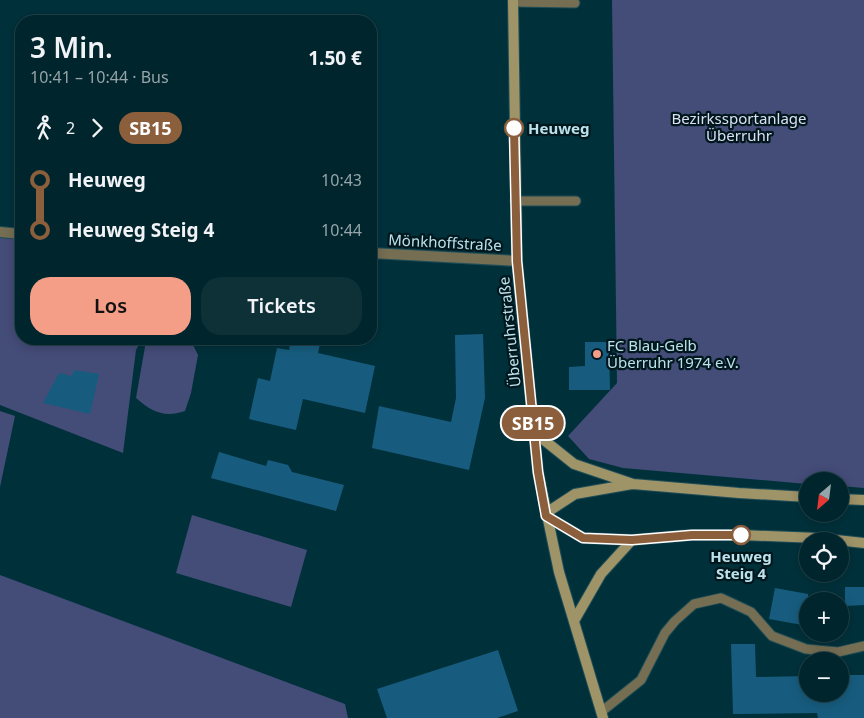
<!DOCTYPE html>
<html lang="de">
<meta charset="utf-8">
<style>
:root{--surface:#00252c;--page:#0e3138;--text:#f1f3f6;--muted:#95a5a9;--line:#224248;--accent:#f49e88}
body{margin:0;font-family:"Noto Sans",sans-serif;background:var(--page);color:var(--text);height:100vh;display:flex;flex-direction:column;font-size:19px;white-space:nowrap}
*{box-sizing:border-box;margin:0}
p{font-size:16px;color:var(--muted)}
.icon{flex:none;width:28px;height:28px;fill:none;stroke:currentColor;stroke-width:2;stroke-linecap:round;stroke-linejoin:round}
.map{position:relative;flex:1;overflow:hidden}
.side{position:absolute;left:15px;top:15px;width:362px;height:330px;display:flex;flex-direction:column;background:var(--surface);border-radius:20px;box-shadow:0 2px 12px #0003,0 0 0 1px var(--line)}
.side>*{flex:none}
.badge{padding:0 10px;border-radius:16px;font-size:18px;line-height:32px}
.needle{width:32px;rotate:208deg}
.buttons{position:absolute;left:799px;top:472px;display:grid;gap:10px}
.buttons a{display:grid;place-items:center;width:50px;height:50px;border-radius:50%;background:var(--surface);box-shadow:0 2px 12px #0003,0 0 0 1px var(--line);font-size:25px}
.map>.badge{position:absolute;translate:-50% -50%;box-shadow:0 0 0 2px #fff}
.legs{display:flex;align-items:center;gap:8px;height:55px;padding:0 15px;font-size:16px}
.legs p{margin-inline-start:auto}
.headline{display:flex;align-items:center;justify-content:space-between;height:85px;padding:0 15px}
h1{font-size:28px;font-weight:600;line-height:38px}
.primary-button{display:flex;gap:10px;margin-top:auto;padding:10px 15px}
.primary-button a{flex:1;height:58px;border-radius:20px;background:var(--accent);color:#111;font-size:20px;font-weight:600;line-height:58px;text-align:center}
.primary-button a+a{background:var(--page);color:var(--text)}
ul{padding:0 15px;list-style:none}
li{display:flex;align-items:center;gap:18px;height:50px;font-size:19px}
li i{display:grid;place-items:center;width:8px;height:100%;margin:0 6px;background:currentColor}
li i::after{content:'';width:12px;height:12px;margin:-6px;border:4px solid;border-radius:50%;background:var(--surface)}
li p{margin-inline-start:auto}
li:first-child i{background:linear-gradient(#0000 50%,currentColor 0)}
li:last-child i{background:linear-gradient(currentColor 50%,#0000 0)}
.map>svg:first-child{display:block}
.green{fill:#444c78}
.building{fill:#175c7e}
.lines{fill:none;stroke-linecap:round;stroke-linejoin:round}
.service-casing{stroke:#1e4d57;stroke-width:11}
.minor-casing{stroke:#1e4d57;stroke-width:12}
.secondary-casing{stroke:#1e4d57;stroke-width:12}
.service{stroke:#756e53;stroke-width:9}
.minor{stroke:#756e53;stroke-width:10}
.secondary{stroke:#9f9368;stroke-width:10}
.line-1-casing{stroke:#fff;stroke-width:11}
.line-1{stroke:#8b5e3c;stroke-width:8}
.stop-1-dot{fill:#fff;stroke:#8b5e3c;stroke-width:2.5}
.poi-dot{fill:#f49e88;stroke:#00171d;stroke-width:2}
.labels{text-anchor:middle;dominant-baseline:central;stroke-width:4.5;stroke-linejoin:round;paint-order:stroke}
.park-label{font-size:15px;fill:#dce0f2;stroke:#00171d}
.stop-label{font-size:15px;font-weight:bold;fill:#bce2ec;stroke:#00171d;text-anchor:start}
.street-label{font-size:15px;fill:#bce2ec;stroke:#00171d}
.poi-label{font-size:15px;fill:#bce2ec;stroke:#00171d;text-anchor:start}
</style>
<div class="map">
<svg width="864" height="718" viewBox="0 0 864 718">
<rect width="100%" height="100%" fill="#00313b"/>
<!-- green -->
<path class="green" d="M612 0H864V488L840 486V481H808L807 484 623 468 589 459 568 436 617 383Z
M0 236 21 237V339H142L136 350 123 453 0 405Z
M150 339H183L192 343 198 355 191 393 185 411C164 418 152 412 136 398L146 341Z
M0 411 15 416 0 487Z
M192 515 307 550 291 607 176 573Z
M0 575 345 704 348 718H0Z"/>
<!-- building -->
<path class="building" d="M483 334 485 398 469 470 372 448 379 406 451 422 456 398 455 335Z
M291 339H321L318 353 375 366 365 413 303 399 296 430 249 419 258 378 270 381 277 348 289 350Z
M585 342H609L610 390H569V367L585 366Z
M74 370 99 374 90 414 43 403 59 373 72 376Z
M219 452 266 466 268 460 288 465 292 472 344 485 336 511 211 478Z
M845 587H864V605L845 606Z
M775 588 808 594V626L769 619Z
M731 644H755L756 677 808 676V694H840V675H864V718H818L817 713 733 714Z
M498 650 518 711 497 718H387L377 689Z"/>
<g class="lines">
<defs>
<path id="service" d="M513 2 575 3
M515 201H576
M601 712 641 680 665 633 675 621 694 604 721 598 751 612 772 636 806 649 838 652 864 646"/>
<path id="minor" d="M0 232 21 234
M371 253 517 261"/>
<path id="secondary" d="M513 0 517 261 538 472 559 572 603 718
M534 432 574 464 633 484 739 493 808 497
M840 499 864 500
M546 513 575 494 632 484
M546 516 583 538 632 540 691 535H741L818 538 864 543
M574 621 601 574 632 540"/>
</defs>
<!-- service casing -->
<use href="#service" class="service-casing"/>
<!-- minor casing -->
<use href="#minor" class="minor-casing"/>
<!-- secondary casing -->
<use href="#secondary" class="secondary-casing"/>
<!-- service -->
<use href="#service" class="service"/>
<!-- minor -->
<use href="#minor" class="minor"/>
<!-- secondary -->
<use href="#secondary" class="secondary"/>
</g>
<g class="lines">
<defs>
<path id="line-1" d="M514 128 517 261 538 472 546 516 583 538 632 540 692 535H741"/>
</defs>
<!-- line-1 casing -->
<use href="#line-1" class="line-1-casing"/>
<!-- line-1 -->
<use href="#line-1" class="line-1"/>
</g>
<!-- markers -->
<g class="stop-1-dot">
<circle cx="514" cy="128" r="9"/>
<circle cx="741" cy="535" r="9"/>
</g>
<circle class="poi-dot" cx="597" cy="354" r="5"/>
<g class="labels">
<!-- park labels -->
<g class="park-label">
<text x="739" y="118">Bezirkssportanlage<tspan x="739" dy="17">Überruhr</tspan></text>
</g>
<!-- stop labels -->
<g class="stop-label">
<text x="528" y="128">Heuweg</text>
<text x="741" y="556" text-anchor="middle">Heuweg<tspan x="741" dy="17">Steig 4</tspan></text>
</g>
<!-- street labels -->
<g class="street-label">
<text transform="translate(445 242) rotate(3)">Mönkhoffstraße</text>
<text transform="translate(509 332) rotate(-96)">Überruhrstraße</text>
</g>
<!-- poi labels -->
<g class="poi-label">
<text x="607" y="345">FC Blau-Gelb<tspan x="607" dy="17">Überruhr 1974 e.V.</tspan></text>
</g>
</g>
</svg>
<div class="buttons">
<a><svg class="needle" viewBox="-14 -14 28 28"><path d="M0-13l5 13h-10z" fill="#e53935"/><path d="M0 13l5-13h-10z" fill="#95a5a9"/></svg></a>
<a><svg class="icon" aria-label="locate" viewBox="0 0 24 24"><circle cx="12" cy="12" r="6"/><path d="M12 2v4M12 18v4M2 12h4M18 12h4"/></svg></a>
<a>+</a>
<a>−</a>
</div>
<b class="badge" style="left:533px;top:423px;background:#8b5e3c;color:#fff">SB15</b>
<section class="side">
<div class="headline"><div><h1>3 Min.</h1><p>10:41 – 10:44 · Bus</p></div><b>1.50 €</b></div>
<div class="legs"><svg class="icon" aria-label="walk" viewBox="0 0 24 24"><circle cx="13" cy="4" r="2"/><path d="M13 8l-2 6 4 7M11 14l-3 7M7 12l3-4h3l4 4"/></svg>2<svg class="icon" aria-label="forward" viewBox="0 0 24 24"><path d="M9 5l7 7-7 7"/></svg><b class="badge" style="background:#8b5e3c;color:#fff">SB15</b></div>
<ul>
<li><i style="color:#8b5e3c"></i><b>Heuweg</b><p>10:43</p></li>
<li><i style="color:#8b5e3c"></i><b>Heuweg Steig 4</b><p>10:44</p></li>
</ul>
<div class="primary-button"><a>Los</a><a>Tickets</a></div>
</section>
</div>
